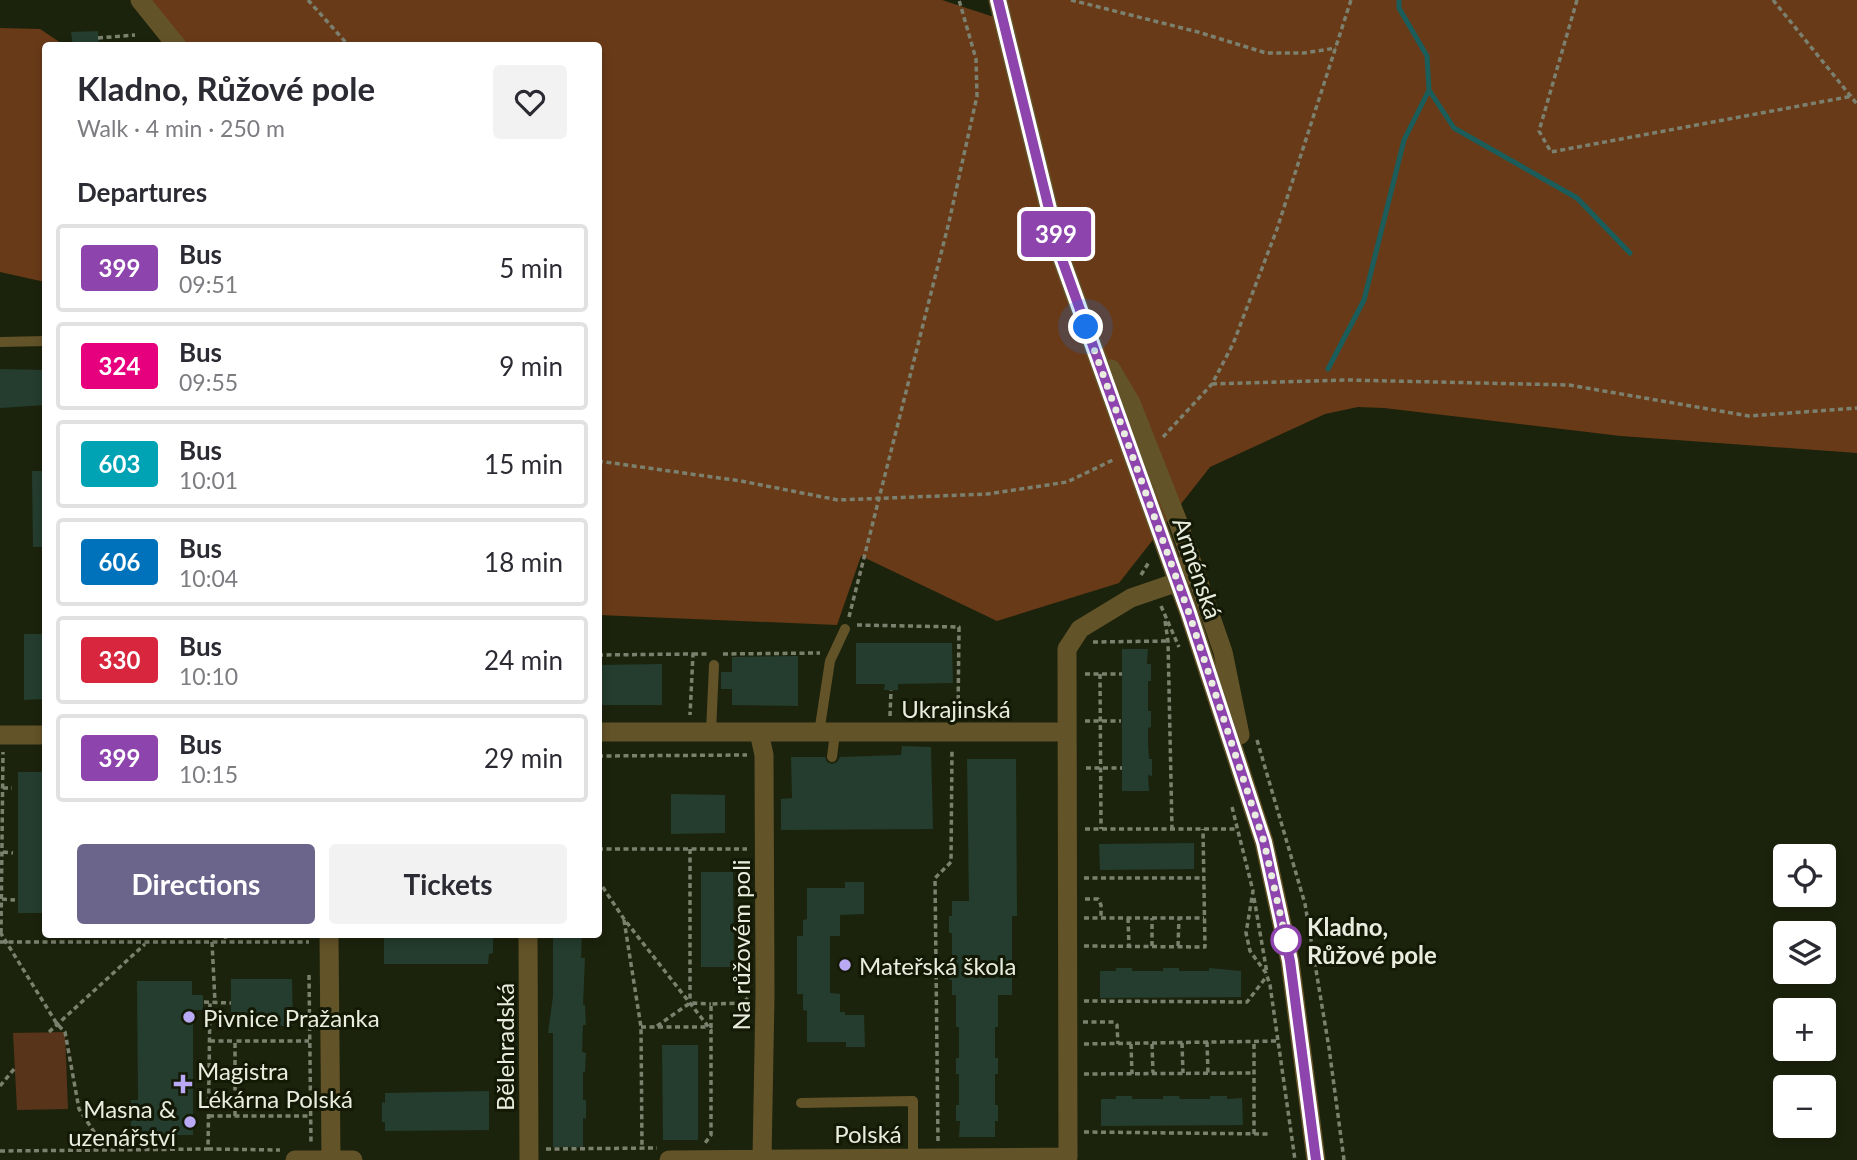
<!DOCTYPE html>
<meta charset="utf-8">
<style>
:root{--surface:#fff;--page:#f2f2f3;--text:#2b2b33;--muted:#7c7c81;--line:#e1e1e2;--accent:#6b648b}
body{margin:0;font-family:Lato,sans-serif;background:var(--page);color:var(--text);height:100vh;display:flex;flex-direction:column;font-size:26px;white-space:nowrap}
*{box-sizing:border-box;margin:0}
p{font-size:23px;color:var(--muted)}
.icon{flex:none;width:38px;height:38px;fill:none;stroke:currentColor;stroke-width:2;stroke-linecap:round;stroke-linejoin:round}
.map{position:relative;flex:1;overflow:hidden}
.panel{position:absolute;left:42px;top:42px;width:560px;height:896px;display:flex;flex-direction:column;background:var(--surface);border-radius:7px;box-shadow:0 4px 10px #0003}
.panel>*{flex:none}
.badge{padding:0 14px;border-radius:5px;font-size:24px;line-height:46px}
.fabs{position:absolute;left:1773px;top:844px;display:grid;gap:14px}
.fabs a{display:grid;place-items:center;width:63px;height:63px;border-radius:7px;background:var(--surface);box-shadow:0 4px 10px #0003;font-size:35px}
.you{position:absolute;width:35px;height:35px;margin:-18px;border:5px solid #fff;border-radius:50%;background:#1a73e8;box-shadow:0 0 0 10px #1a73e833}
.map>.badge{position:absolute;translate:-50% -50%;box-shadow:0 0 0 4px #fff}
h2{padding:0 35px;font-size:26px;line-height:63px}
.round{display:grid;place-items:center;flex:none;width:74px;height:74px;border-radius:7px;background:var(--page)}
.head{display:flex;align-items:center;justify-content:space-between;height:119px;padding:0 35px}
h1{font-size:33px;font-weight:700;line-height:52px}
.action{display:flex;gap:14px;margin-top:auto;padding:14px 35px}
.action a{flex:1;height:80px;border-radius:7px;background:var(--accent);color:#fff;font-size:28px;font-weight:700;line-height:80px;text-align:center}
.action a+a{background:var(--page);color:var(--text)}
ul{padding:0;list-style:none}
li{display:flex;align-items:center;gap:21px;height:88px;margin:0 14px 10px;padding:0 21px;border:4px solid var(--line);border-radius:7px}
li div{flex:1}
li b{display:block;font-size:26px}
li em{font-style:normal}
li .badge{min-width:77px;font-weight:700;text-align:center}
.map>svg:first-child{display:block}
.green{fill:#58341a}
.forest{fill:#693a18}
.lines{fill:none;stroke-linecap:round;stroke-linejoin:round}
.stream{stroke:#1b5d5a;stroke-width:5}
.building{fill:#243d2e}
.path{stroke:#7b816e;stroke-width:3.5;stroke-dasharray:5 3.5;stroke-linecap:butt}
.service{stroke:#635329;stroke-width:10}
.minor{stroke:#635329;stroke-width:19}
.line-casing{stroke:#fff;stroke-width:16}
.line{stroke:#8e44ad;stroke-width:10}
.walk{stroke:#e8eddf;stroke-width:7;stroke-dasharray:0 12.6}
.stop-dot{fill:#fff;stroke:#8e44ad;stroke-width:3.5}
.poi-dot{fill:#baaaf6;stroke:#131904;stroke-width:2.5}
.labels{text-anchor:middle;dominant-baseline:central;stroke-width:6;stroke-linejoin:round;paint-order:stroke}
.street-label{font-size:24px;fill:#e8eddf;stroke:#131904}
.stop-label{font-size:24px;font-weight:bold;fill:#e8eddf;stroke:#131904;text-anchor:start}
.poi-label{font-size:24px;fill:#e8eddf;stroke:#131904;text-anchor:start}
</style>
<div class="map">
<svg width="1857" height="1160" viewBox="0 0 1857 1160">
<rect width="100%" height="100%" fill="#1c230c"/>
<!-- green -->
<path class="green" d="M65 1032 68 1109 17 1110 13 1033Z"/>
<!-- forest -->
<path class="forest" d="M148 0H942L1000 19 999 0H1857V453L1621 436 1384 408 1358 407 1325 414 1210 467 1119 583 997 621 861 556 837 625 599 615 598 46 186 45Z
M0 28 40 29 64 45 46 46 45 282 0 272Z"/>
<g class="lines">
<!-- stream -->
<path class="stream" d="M1429 90 1454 128 1577 198 1630 253
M1328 369 1364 300 1404 140 1429 90 1427 56 1399 8V0"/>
</g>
<!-- building -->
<path class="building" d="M98 31 99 46H73L71 32Z
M0 369 46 370V405L0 408Z
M32 471H46V547H33Z
M24 634H46V699L24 700Z
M856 643H952L953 683 898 684V690H884L885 684H856Z
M1122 649H1148L1147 664H1151V681H1148V711H1151V727L1148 728V743L1149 759H1152V776L1148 775 1149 791H1122Z
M798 656V706L732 705V689H721V672H732V657Z
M662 664V705H598V665Z
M902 746 931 747 933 829 781 830V799L792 798 791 757H825L827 762 832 764 837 762 840 757 901 755Z
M967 759H1016L1017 916H1012V995H998V1027H995V1058H998V1074H995V1105H998V1121H995V1137H959L960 1121H956V1105H959V1074H956V1058H959V1027H956V995H952V980H949V963H952V933H949V916H952V901H969Z
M18 772H46V913H18Z
M671 794 725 795V833L671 834Z
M1194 843V869L1100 870 1099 844Z
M701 872H733L734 967H701Z
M845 882H864V914L840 915V936H830V993L840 994V1012H845V1015H864L865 1047H846V1042H807V1011L803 1010V994H797V936H803V920L807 919V888H845Z
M384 934 493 935V953L489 954 488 964H384Z
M553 934H582L581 958H585L583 1005H585L586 1025H583L582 1052 586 1053 585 1072H583V1100H586V1119L583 1118V1147H553V1033H548L553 996Z
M1116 968H1132V971H1163V968H1179V971H1209V968L1241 971V997L1100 998V971H1116Z
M231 979H292L293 1026H231Z
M137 981H192V995H203V1010H193V1135H131V1100H138Z
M662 1045H698V1140H663Z
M489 1091V1130L385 1131V1122H382V1102L385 1103V1093Z
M1116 1096H1132V1099H1163V1096H1179L1180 1099H1210V1096H1227V1099L1242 1098 1243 1125 1101 1126V1099H1116Z"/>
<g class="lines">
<!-- path -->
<path class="path" d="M308 0 349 46
M1071 0 1198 32 1266 53H1304L1336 48
M1577 0 1539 131 1551 152 1853 96
M1773 0 1857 104
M98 38 135 35
M1212 384 1348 380 1569 385 1749 416 1857 408
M1163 437 1212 384 1233 344 1277 229 1351 0
M598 461 741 481 838 500 988 494 1067 482 1115 459
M1141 575 1149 562
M1161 606 1179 647
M849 617 949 222 977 96 976 59 959 0
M1165 621 1168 641 1172 829
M857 625 959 627 958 716
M1093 642 1168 641
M693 654H708
M723 654 820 653
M598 655 693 654 690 715
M1085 674H1122
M1100 674 1101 829
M890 716 891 690
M1085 721H1121
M1257 740 1305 904 1329 1048 1344 1160
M598 756 747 755
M1086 768H1122
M3 788H12
M1232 807 1253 891 1246 933 1250 951 1266 973 1270 985 1295 1160
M1085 829H1237
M598 849H747
M690 849V1001
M3 852 13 853
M1084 878H1204
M598 880 624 919 711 1030V1135L705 1143
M1254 898 1267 973
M2 899 15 900
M1085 899H1098L1101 905V918
M1084 918H1204
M1128 918 1129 946
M624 920 641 1027 642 1148
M0 932 57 1024 65 1032 79 1109 106 1150
M1 933 3 752
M225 934 226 942
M0 942H309
M212 942 215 1002
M1084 946 1205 947 1203 829
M1152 946V918
M1178 946 1179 918
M309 975 311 1143
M1084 1001 1247 1002 1267 976
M204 1002 231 1003
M1083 1022H1114L1117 1025 1118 1044
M657 1026 690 1003 711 1004
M641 1027H708
M711 1028V1004L742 1003 748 998
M49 1032 145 944
M210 1041H235
M1207 1042 1208 1073
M1182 1043 1183 1073
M1084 1044 1279 1041
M1131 1044 1132 1074
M1152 1044 1153 1073
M1084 1074 1253 1073
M0 1086 15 1068
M209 1116H310
M235 1116V1041H309
M1084 1132 1269 1134
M1254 1134V1041
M938 1141 935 878 951 862 952 749
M208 1149 280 1150
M546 1149 657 1148
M0 1151 208 1149 210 1002"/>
<!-- service -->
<path class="service" d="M0 342 46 341
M711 732 714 665
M819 733 830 661 845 629
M832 757 835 733
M801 1103 913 1101V1158"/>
<!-- minor -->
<path class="minor" d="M140 0 177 46
M998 0 1060 254 1189 613 1264 842 1290 961 1316 1160
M1111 369 1131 403 1178 522 1223 652 1240 735
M598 732H1067
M759 732 764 755 765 995 762 1159
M0 735H46
M329 934 331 1160
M528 934 529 1160
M295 1160H353
M669 1160 1068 1157 1067 649 1080 629 1131 598 1169 585 1184 577 1190 555"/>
</g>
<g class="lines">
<defs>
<path id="line" d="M998 0 1060 254 1189 613 1264 842 1290 961 1316 1160"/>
</defs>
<!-- line casing -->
<use href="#line" class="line-casing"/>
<!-- line -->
<use href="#line" class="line"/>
<!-- walk -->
<path class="walk" d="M1086 327 1189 613 1264 842 1286 940"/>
</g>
<!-- markers -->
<circle class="stop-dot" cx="1286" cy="940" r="14"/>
<g class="poi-dot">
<circle cx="845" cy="965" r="7"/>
<circle cx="189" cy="1017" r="7"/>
<path d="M179.5 1073.5h7v7h7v7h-7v7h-7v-7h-7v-7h7z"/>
<circle cx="190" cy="1122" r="7"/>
</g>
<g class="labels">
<!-- street labels -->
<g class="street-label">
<text transform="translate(1198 568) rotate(71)">Arménská</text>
<text x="956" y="708">Ukrajinská</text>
<text transform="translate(740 945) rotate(-90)">Na růžovém poli</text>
<text transform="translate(504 1047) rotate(-90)">Bělehradská</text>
<text x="868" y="1133">Polská</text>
</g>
<!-- stop labels -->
<g class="stop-label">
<text x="1307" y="926">Kladno,<tspan x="1307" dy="28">Růžové pole</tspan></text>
</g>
<!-- poi labels -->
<g class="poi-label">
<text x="859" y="965">Mateřská škola</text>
<text x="203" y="1017">Pivnice Pražanka</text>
<text x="197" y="1070">Magistra<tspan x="197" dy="28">Lékárna Polská</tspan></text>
<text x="176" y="1108" text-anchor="end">Masna &amp;<tspan x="176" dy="28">uzenářství</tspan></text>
</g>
</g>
</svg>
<div class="fabs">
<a><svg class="icon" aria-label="locate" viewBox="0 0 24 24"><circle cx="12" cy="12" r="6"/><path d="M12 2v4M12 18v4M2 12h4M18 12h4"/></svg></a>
<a><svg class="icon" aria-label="layers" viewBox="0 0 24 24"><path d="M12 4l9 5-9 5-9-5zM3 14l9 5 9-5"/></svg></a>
<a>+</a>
<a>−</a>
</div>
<div class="you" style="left:1086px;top:327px"></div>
<b class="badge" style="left:1056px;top:234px;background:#8e44ad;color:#fff">399</b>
<section class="panel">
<div class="head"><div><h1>Kladno, Růžové pole</h1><p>Walk · 4 min · 250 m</p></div><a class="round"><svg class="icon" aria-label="heart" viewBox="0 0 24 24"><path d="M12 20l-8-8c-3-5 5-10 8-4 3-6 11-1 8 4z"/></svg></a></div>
<h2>Departures</h2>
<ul>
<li><span class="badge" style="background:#8e44ad;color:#fff">399</span><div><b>Bus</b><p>09:51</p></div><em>5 min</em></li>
<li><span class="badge" style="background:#e6007e;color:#fff">324</span><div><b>Bus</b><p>09:55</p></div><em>9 min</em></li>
<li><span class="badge" style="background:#00a3b4;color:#fff">603</span><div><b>Bus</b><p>10:01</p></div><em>15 min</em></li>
<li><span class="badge" style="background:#0072bc;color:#fff">606</span><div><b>Bus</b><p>10:04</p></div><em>18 min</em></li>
<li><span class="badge" style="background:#d7263d;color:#fff">330</span><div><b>Bus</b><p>10:10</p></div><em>24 min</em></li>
<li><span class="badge" style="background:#8e44ad;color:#fff">399</span><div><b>Bus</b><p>10:15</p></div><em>29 min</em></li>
</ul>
<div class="action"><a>Directions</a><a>Tickets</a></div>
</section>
</div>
